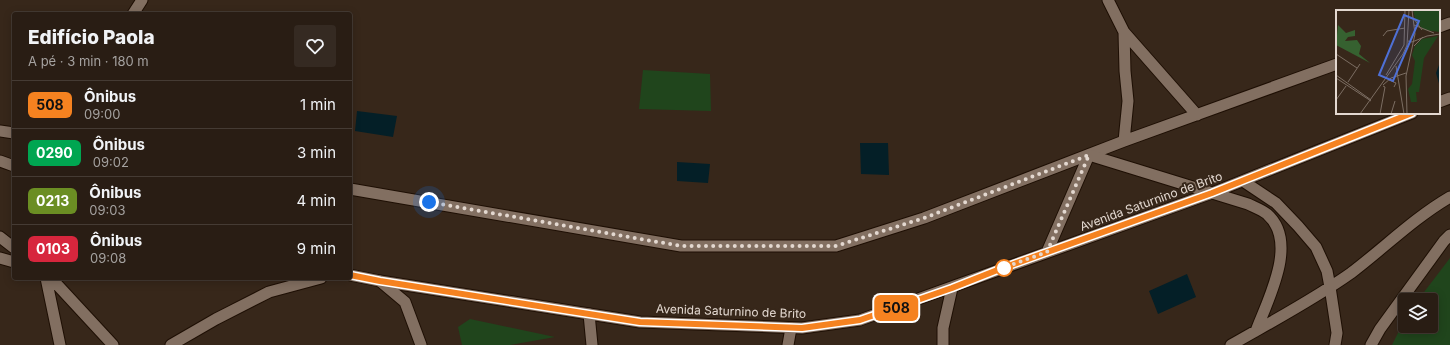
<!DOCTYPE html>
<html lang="pt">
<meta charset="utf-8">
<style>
:root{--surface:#291d14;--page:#352a22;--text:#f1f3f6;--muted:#a5a2a0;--line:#453b34}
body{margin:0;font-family:Inter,sans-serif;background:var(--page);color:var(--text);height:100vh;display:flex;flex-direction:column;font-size:15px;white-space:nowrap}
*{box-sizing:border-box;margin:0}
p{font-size:13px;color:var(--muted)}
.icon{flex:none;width:22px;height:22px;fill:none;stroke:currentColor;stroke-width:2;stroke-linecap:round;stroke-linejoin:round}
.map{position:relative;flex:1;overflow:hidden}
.drawer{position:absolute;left:12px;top:12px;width:340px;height:268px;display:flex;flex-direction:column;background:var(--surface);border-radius:4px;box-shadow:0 2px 10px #0003,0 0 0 1px var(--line)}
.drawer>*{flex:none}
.badge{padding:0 8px;border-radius:6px;font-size:14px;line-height:26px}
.fabs{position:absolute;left:1398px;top:293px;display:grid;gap:8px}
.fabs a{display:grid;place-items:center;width:40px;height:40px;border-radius:4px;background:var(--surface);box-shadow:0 2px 10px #0003,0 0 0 1px var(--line);font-size:20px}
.you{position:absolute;width:20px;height:20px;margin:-10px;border:3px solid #fff;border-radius:50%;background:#1a73e8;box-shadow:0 0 0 6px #1a73e833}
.map>.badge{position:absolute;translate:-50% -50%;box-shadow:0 0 0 2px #fff}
.round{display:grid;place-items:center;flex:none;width:42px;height:42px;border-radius:4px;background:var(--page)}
.head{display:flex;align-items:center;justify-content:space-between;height:68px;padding:0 16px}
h1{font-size:19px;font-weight:800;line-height:30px}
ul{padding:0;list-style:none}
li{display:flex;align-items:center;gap:12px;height:48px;padding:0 16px;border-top:1px solid var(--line)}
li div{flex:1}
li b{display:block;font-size:15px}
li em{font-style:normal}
li .badge{min-width:44px;font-weight:700;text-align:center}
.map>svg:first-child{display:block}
.green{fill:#20451c}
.water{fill:#041f27}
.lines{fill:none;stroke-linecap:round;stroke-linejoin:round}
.service-casing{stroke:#1e0f04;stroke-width:13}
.minor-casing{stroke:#1e0f04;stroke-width:13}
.tertiary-casing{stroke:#1e0f04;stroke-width:13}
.secondary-casing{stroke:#1e0f04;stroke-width:13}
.service{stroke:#826f61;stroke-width:11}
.minor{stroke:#826f61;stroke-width:11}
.tertiary{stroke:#826f61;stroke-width:11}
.secondary{stroke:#826f61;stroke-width:11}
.line-casing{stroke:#fff;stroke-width:9}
.line{stroke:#f58220;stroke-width:6}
.walk{stroke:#e3d8d0;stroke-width:4;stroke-dasharray:0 7.2}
.stop-dot{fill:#fff;stroke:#f58220;stroke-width:2}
.labels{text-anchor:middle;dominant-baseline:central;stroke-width:4;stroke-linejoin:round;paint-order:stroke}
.street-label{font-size:12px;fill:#e3d8d0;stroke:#37271a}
.inset-road{fill:none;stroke:#7c6e63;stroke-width:1}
.view{fill:#4e70d6;fill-opacity:0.15;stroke:#4e70d6;stroke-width:2}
.inset-edge{fill:none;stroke:#e3d8d0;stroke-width:2}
</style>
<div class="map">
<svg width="1450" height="345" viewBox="0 0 1450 345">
<rect width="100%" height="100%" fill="#37271a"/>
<!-- green -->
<path class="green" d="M643 70 710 74 711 111 639 109Z
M1450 258V345H1392L1405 319V326H1431V300H1418Z
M470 319 555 337 510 345H462L458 327Z"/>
<!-- water -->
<path class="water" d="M357 111 397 116 393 137 355 131Z
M860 143H888L889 175 861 174Z
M677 162 710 164 708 183 677 181Z
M1187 274 1196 297 1158 314 1149 291Z"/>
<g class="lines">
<defs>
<path id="service" d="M133 14 142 0
M589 314 592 345
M788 345 791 328"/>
<path id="minor" d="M1108 0 1124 32 1197 115
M1439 27 1450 23
M1124 32 1125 71 1128 101 1124 141
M0 131 14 133
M350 189 681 246H836L924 218 1124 141 1337 64
M0 258 14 262
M380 281 405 302 421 345
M943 345V328L952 288"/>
<path id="tertiary" d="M1330 287 1337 333 1335 345"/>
<path id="secondary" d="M1439 102 1450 98
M0 161 14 166
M1243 181 1276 203 1298 226 1316 247 1327 271 1330 287
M0 237 14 248
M1047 252 1089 155 1248 204C1254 207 1262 210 1267 214 1299 242 1268 299 1256 331
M350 275 380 281 640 322 802 328 860 320 1212 193 1412 113
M46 278 60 345
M51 278 113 345
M171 345 216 319 269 292 321 278
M1231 345C1271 322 1313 300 1351 273 1384 248 1414 218 1450 197
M1371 345 1380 329 1444 241 1450 235"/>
</defs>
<!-- service casing -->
<use href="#service" class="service-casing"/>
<!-- minor casing -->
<use href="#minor" class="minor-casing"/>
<!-- tertiary casing -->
<use href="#tertiary" class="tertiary-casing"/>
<!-- secondary casing -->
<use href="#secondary" class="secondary-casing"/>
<!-- service -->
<use href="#service" class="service"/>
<!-- minor -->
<use href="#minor" class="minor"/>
<!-- tertiary -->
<use href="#tertiary" class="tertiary"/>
<!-- secondary -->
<use href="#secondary" class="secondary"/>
</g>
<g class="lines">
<defs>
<path id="line" d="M350 275 380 281 640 322 802 328 860 320 952 288 1000 269 1212 193 1412 113"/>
</defs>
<!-- line casing -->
<use href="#line" class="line-casing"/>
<!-- line -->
<use href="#line" class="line"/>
<!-- walk -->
<path class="walk" d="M429 202 681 246H836L924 218 1089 155 1047 252 1000 269 1004 268"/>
</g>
<!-- markers -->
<circle class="stop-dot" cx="1004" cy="268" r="8"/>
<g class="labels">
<!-- street labels -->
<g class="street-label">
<text transform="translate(1151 201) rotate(-20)">Avenida Saturnino de Brito</text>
<text transform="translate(731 311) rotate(2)">Avenida Saturnino de Brito</text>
</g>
</g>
<!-- overview -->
<g transform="translate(1336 10)">
<rect width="104" height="104" fill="#37271a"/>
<path d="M77 0H103L104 22 88 20 80 12ZM102 26 88 48 83 82H80L81 92H75L72 79 76 74 79 51 76 45 79 36 86 29Z" fill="#20451c"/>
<path d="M2 15 10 23 19 20V26L12 27 9 31 21 30 25 36 23 44 34 53 0 35Z" fill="#366130"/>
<path d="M104 52V104H103L104 77 100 63Z" fill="#041f27"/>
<path class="inset-road" d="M78 9 86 20M78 15 98 23M47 26 51 21 69 18M72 31 76 32 91 26 104 24M78 36 87 27M0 44 21 58M60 56 68 104M0 65 35 90M50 65 68 35 69 0M0 68 35 91M53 70 60 73 58 77M12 72 24 54M47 75 55 68 70 63M0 90 10 76M24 104 67 44 71 35 73 0M44 104 49 77 47 76M55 104 59 91M71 104 70 66 79 24 76 0"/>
<path class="view" d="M68 5 83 11 57 71 43 65Z"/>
<rect width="104" height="104" class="inset-edge"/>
</g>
</svg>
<div class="fabs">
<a><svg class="icon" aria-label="layers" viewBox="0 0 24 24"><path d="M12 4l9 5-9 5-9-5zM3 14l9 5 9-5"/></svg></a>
</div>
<div class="you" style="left:429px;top:202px"></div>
<b class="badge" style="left:896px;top:308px;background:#f58220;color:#111">508</b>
<section class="drawer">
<div class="head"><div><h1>Edifício Paola</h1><p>A pé · 3 min · 180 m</p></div><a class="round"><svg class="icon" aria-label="heart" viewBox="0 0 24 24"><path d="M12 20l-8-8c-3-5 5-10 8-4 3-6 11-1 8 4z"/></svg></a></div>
<ul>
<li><span class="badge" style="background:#f58220;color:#111">508</span><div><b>Ônibus</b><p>09:00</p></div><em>1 min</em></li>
<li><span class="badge" style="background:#00a651;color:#fff">0290</span><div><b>Ônibus</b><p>09:02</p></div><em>3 min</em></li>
<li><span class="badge" style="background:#6b8e23;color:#fff">0213</span><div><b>Ônibus</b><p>09:03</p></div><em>4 min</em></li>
<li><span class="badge" style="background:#d7263d;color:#fff">0103</span><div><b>Ônibus</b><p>09:08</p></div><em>9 min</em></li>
</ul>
</section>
</div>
